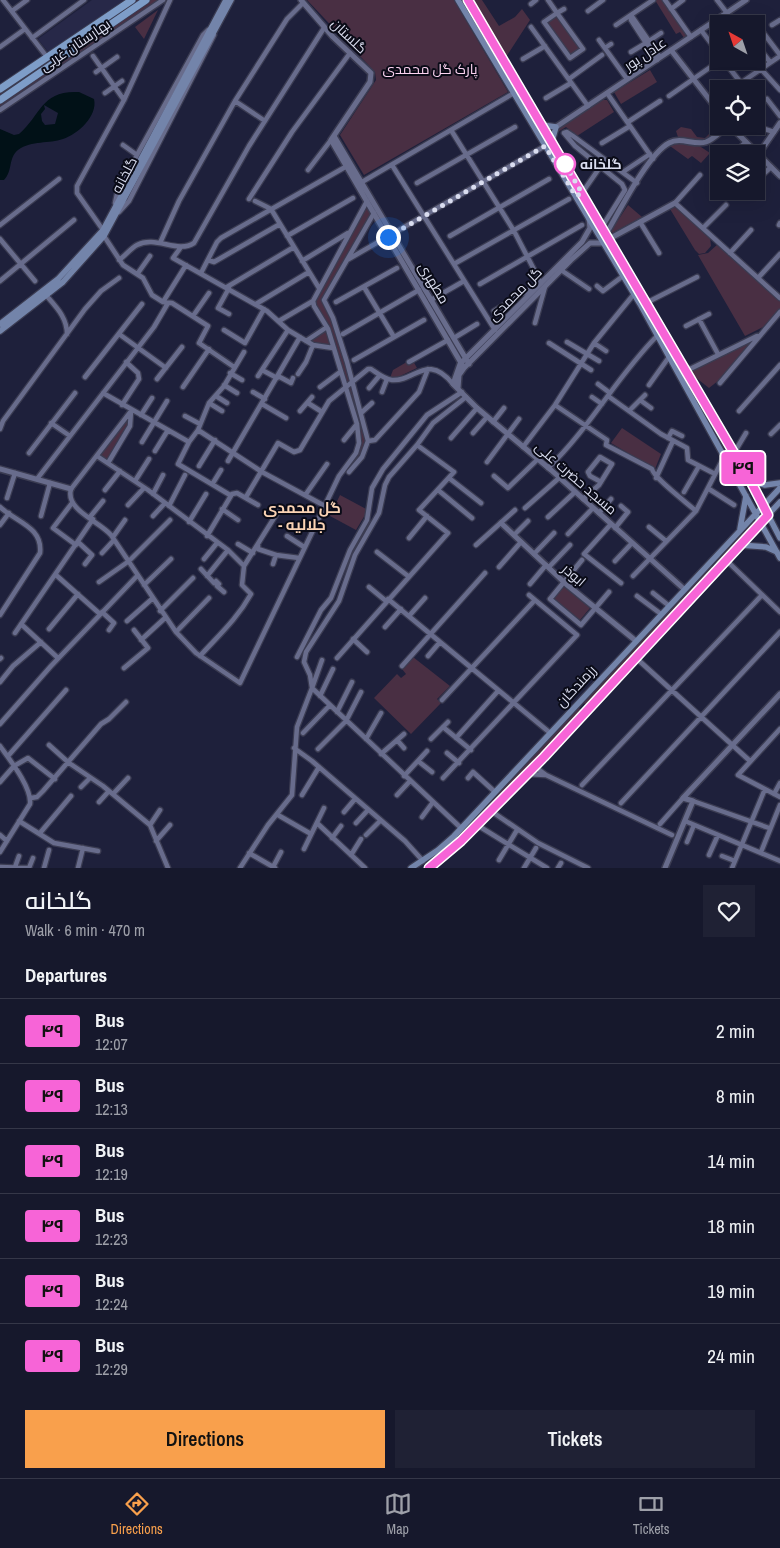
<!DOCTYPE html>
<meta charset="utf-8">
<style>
:root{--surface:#16182c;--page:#1f2134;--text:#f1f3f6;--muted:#9ea0a9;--line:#353748;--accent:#f9a04c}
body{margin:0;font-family:"Archivo Narrow",Cairo,sans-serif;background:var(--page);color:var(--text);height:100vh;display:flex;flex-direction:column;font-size:19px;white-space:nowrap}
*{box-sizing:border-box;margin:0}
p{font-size:16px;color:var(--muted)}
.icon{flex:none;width:28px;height:28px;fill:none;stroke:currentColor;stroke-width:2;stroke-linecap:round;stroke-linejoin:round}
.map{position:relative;height:868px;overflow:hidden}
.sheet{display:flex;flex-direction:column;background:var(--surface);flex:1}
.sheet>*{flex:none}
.badge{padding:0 10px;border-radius:4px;font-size:18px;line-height:32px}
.needle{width:32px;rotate:320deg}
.controls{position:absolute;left:710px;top:15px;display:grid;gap:10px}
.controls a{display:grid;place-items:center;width:55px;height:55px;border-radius:0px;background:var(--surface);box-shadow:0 5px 20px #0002,0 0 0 1px var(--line);font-size:25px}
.you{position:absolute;width:25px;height:25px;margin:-12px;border:4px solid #fff;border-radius:50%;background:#1a73e8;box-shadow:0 0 0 8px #1a73e833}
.map>.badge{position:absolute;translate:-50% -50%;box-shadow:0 0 0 2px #fff}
h2{padding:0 25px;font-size:19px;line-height:45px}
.round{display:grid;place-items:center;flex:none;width:52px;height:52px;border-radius:0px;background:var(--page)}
.overview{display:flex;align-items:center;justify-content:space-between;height:85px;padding:0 25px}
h1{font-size:24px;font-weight:600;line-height:38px}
.action{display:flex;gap:10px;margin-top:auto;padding:10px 25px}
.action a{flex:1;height:58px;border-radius:0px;background:var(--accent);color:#111;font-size:20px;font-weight:600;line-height:58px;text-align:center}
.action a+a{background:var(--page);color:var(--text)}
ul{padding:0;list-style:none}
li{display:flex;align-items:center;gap:15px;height:65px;padding:0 25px;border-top:1px solid var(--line)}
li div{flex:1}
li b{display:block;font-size:19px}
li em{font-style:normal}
li .badge{min-width:55px;font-weight:700;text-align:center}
.menu{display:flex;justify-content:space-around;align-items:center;height:70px;border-top:1px solid var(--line);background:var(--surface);font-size:14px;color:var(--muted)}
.menu a{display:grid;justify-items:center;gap:2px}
.menu .selected{color:var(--accent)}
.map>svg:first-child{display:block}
.built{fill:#272848}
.green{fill:#492f43}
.water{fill:#011117;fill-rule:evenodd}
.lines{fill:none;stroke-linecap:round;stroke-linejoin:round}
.minor-casing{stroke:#3b3c52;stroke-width:7}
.tertiary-casing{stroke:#3b3c52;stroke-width:8}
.secondary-casing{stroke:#3b3c52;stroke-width:8}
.primary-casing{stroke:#3b3c52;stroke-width:9}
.minor{stroke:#686c8c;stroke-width:4.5}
.tertiary{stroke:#686c8c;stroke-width:5}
.secondary{stroke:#7384aa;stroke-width:5.5}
.primary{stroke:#7e9dc8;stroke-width:7}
.line-casing{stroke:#fff;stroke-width:11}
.line{stroke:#f764d7;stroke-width:8}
.walk{stroke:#daddef;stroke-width:5;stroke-dasharray:0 9}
.stop-dot{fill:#fff;stroke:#f764d7;stroke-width:2.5}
.labels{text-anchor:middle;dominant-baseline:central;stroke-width:4;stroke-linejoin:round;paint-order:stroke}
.street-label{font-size:14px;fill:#daddef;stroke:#0a0b17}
.park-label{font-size:14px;fill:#fdd4f2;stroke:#0a0b17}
.stop-label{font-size:14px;font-weight:bold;fill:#daddef;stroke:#0a0b17;text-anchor:start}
.neighbourhood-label{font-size:15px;font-weight:bold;fill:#fad3b4;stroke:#0a0b17}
</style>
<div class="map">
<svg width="780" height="868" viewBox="0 0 780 868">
<rect width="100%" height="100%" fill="#1e203b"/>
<!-- built -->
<path class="built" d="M92 0H126L49 53 38 39Z"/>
<!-- green -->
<path class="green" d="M137 0H142L0 95V93Z
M149 0H160L108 36 105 31Z
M307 0H454L508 92 364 175 340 135 376 80 375 72Z
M474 0H482L499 26 515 17 522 9 530 20 506 57Z
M655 0H662L688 36 684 38 680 32 676 34Z
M158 10 144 39 135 27Z
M557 16 580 49 570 56 547 23Z
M101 34 104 38 0 108V102Z
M650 70 657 82 621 104 614 92Z
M603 100H607L614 112 577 136 566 127 558 132 559 128Z
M681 127 691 129 697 137 705 138 710 133 712 137 701 141 678 137 676 131Z
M681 142 698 145 710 153 701 163 692 156 688 159 670 146Z
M367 204 373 213 324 298 352 383 347 386 333 344 315 301Z
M628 205 642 217 612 233 611 231Z
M676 206 710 237 711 246 705 253 699 254 695 250 670 209Z
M718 244 780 301V309L763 327 745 336 698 255 708 253Z
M327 329 332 347 313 344 307 341Z
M748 341 749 344 723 377 709 388 695 377 691 370Z
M412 359 417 368 396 378H390L393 370Z
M353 384 367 442 366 447 350 472 345 469 357 452 359 442 347 388Z
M130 416V423L107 461 100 456Z
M622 428 661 454 655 469 611 443Z
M340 495 368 510 356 530 330 516Z
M753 519 755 523 720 565 714 560Z
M710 565 715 569 588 705 583 703 584 700Z
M563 586 590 608 580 620 553 598Z
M413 657 450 686 437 699 441 703 411 734 374 698 397 674 401 678 406 674 402 669Z
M578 707 582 711 490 810 448 848 447 846Z"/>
<!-- water -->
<path class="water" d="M79 92 94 99C98 116 78 134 63 139 49 144 32 140 18 150 8 158 13 171 4 180H0V129L14 135 19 134C42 114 41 90 79 92ZM44 105 58 113 55 124 45 125 42 121 41 114 45 109Z"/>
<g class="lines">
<defs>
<path id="minor" d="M3 0 47 57
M548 0 557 13 564 9
M665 0 691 37
M717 0 727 13
M531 4 536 0
M671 9 683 0
M12 11 27 0
M588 11 603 0
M557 13 583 49 570 58 544 22Z
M631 15 660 57
M722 16 728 24
M631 20 657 60
M616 25 653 0
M772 25 780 20
M531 27 588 106
M701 30 719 54
M762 31 780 55
M32 38 84 0
M599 40 627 79
M649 41 661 33
M756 44 770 62
M0 47 25 29
M605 48 611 44
M631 52 646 43
M93 56 124 100
M523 59 545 46
M724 61 741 83
M730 69 741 62
M761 69 780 90
M96 72 117 57
M569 79 602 55
M732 89 780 56
M105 93 122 81
M607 93 653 159
M669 96 712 66
M546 98 571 83
M767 99 780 116
M235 101 265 121
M0 110 163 0
M628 122 660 101
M755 126 774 132
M451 130 514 231 541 283 494 311
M564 133 575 146 622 184 625 190 602 227
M564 133 567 132 573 136 637 183
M602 143 630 126
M123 145 137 155
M733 154 746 142
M392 165 495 330
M716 168 719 166
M308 170 331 140
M623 172 650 154
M700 175 675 203 780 298
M756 181 771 167
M362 182 514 93
M417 183 515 127
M582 193 598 170
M249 199 292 132 350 53
M255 201 271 209
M115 203 117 194 137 155 203 35 208 30
M271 209 319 288
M119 212 129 201 214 35
M640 222 659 253
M0 225 59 179
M779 225 780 223
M703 228 726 205
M103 230 77 193V186L124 100 170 0
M104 236 123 265 143 278 152 295 163 302 172 303 208 326 199 343 234 367
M287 236 353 198
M450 236 549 179
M0 239 35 281
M160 243 179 201 235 101 287 19 303 3
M181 247 173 258 267 311 288 330 313 345 333 348
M730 253 751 230
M119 260C125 256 131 248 137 245 156 235 177 254 194 243L249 146 324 28
M208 260 214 262 280 224
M347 260 545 146
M302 261 348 233
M454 264 569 199
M561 270 589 289
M138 273 150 256
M201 273 217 242 221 238 347 166
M758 278 780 254
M0 281 74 220
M480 284 582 225
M597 286 603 291 623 276
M227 287 294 247
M364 287 394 337
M229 288 218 308 229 314
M45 294C56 307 67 317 67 334
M431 300 464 281
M163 302 186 265
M336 302 397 268
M646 303 697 277
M256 304 309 272
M193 316 209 293
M699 319 718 354
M279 321 313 301
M535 323 545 287
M686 326 709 314
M224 330 245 343 264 309
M119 334 166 368
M343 334 419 290
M454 338 477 324
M306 341 327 327
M567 342 599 361
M549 343 591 370
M594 343 606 351
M354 360 424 320
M409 362 448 340
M262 370 277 378
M686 371 757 336
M230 373 242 380
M298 374 306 362 313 345
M258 376 288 330
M278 376 291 383 293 378
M85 377 142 304
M157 379 182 347
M720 383 780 312
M598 384 610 393
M224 385 237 393
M649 385 669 357
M183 387 209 349
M320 387 340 372
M369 388 380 375
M253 392 265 399
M382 392 387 379
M103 393 189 442
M216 396 227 403
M608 396 661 434 687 448 688 460 715 474
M592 397 602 404
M640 400 651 408
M209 403 222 411
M308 403 322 412
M262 404 286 418
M122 405 139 379 138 373 126 362
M555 405 607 440 606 445 652 469C653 477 687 503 696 511
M131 411 71 489C65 510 99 521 111 535L176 632 196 653 240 683 339 476 356 453 359 443 357 424 328 329 314 306 313 301 367 201
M300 411 312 397
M629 411 645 395
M739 411 780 365
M361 413 372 403
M141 415 152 398
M185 416 200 424
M493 422 504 408
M51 423 70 436
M0 429 3 421 85 309 101 291 119 278
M198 430 262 472 325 506
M473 433 487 417
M771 434 780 425
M451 438 477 408
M668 438 672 431 682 436
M344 440 357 424
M368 441 375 440 419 392 428 369
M142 442 167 401
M523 447 555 405 594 343 634 294
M155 451 168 430
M29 453 75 393
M734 453 746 433
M97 456 148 490 228 550 244 566 242 585 251 594C237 619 219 635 200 656
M228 461 300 337
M487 462 519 419
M108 463 130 426 131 411
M199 466 215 440
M548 468C590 428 617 376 657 336
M349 472 362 457 368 441 347 362 333 318 324 300 374 213
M494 476 508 488 538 459
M449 478 481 503
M656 478 673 441
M37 479 154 327 168 303
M135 481 149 459
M213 483 221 470
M709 489 734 505
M105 490 120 471
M438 490 472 518
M684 492 699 466
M153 494 163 475
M306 494 327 464
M230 495 178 464 189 442 198 430 209 403 224 386 244 352
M246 497 278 443 294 452 300 450 329 401 368 369H371C377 373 384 379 392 380 415 382 427 352 453 384
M7 498 15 473
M583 499 599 485 612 464 600 457 588 472 590 476 601 482
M72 503 53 528 76 545
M128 505 144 488
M169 506 185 475
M0 507C16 522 43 527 40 553L0 615
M525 508 559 478
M222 509 238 520
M599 513 611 499
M41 516 50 483
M153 516 165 503
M90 517 103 501
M548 517 575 492
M189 522 206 494
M611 524 584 554 621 583
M0 525 9 513
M649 527 666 541
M615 528 628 512 621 506
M568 534 593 508
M514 535 528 521
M207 536 232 494 237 493 258 505
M287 536 304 547
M113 537 125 520
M409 538 427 516
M78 542 92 555 85 564
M238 544 253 553
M258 545V549L276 555 299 558
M476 545 515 510
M377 552 408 576
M102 553 114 540
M534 554 554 533
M204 559 217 543
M582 560 550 599 581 625 609 592
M726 560 780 612
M615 561 632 543
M273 564 276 555
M244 566 279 510
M499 567 521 542
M549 567 570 545
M201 569 214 583 216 581 219 584 217 586 224 592
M56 575 100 614
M207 576 228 550
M633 576 696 511 724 457
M99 582 129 561 170 520
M530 584 546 565
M144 585 171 559
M369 587 386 601
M653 593 668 605
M637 596 661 614
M388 599 549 732
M160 611 193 578
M102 612 114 623 109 630
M409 616 425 598
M127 621 153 598
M21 624 58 658
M385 627 401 609
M49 629 78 594
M176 632 209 598
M15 633 93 519
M353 639 367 652
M141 640 165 618
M428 656 440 642
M297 657 321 610 331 598 350 550 367 520 372 488 383 469 427 415 462 392
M635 657 750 761
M337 658 448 533 419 510 454 472 417 445
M0 659 1 658
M322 660 312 688 461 828
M402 666 485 573
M124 668 148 648 134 630
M0 682 13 666 41 642
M320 696 333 669
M442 700 535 600
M337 712 352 682
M0 724 51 666 137 576
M443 727 471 750
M780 729 738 775 780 797
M303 733 330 705
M456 738 498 691
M366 739 381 713
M431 739 448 722
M397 740 404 748
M49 745 69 763 103 786 150 825 168 868
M0 746C10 760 32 788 30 804L0 852
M294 748 312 761 405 841 423 861
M318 749 346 721 361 692
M447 753 459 763
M381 754 404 734
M8 756 66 690
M418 761 432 772
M534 766 546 775 672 835
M528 774 545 775
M404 776 427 751
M443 778 577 635 529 595
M468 778 473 772 495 792
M0 782 14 766 28 758 55 779
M582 785 762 595
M81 787 90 778
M113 794 128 778
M774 794 780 783
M302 795 319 767
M397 795 410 781
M31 798 37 797 43 791 101 724 109 719 126 702
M693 801 769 828
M99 802 109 791
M621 803 780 632
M491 811 538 843 588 868
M344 812 355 799
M278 815 311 834
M422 817 433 802
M19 821 54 843 98 851
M685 821 780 861
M317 823 365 868
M356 823 368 810
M660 824 683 798
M150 825 160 810
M477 825 547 868
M40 833 71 796
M0 835 7 841
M366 835 380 821
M332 838 341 826
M156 841 170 825
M687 842 694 825
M304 849 324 808
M761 852 780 805
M249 853 275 868
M351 855 361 839
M709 855 718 835
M722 856 735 861
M499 860 517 830
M0 867 28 868
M15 867 19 856
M273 867 281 852
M29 868 33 858
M44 868 49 850
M78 868 83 848
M240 868 268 825 292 795 297 727 312 688 310 675 304 662 306 652 339 601 355 555 379 513 385 485 389 477 417 445 433 423 466 397
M524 868 536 848
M558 868 561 863
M732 868 765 789"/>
<path id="tertiary" d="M301 0 333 37 371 73 370 82 331 140 464 368
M671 50 719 112
M730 126 780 176
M556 127 746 0
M334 136 469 364
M758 155 780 123
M589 219 590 228 582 242 460 364 453 384 477 408 551 470 684 589
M606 234C619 212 648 154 669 143 681 136 694 146 706 142 714 139 721 131 728 126
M609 239 675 203
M458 388 459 375 464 368 571 260 590 243H604
M0 469 71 489
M501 523 566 584 636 641
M665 868 693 801 683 798 780 694"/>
<path id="secondary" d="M458 0 640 304 780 558
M468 0 751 482 780 538
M542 125 556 127 552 141
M0 324 58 279 103 230 226 0
M0 331 63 282 104 236 231 0
M751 482 765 485 780 483
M740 529 746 496
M740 545 766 547 777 552
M411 868 438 850 454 836 780 488
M429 868 461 841 544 757 780 502"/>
<path id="primary" d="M0 89 132 0
M0 100 146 0"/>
</defs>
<!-- minor casing -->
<use href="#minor" class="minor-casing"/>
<!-- tertiary casing -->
<use href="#tertiary" class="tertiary-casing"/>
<!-- secondary casing -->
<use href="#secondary" class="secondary-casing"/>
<!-- primary casing -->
<use href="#primary" class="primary-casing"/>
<!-- minor -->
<use href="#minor" class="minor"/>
<!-- tertiary -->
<use href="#tertiary" class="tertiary"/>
<!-- secondary -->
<use href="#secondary" class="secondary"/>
<!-- primary -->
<use href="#primary" class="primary"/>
</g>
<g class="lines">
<defs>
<path id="line" d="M429 868 461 841 544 757 768 515 751 482 468 0"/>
</defs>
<!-- line casing -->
<use href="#line" class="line-casing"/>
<!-- line -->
<use href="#line" class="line"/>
<!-- walk -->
<path class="walk" d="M388 237 545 146 576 196 582 193 565 164"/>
</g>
<!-- markers -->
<circle class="stop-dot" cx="565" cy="164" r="10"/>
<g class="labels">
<!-- street labels -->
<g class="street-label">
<text transform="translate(349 36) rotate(44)">گلستان</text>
<text transform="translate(75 45) rotate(-34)">بهارستان غربی</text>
<text transform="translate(645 54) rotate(-34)">عادل پور</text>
<text transform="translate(124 175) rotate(-62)">گلخانه</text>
<text transform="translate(434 283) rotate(59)">مطهری</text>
<text transform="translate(515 294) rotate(-45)">گل محمدی</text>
<text transform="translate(576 478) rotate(41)">مسجد حضرت علی</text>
<text transform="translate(574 575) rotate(41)">ابوذر</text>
<text transform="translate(576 686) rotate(-47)">رزمندگان</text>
</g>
<!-- park labels -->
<g class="park-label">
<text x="430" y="69">پارک گل محمدی</text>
</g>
<!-- stop labels -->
<g class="stop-label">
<text x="580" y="164">گلخانه</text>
</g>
<!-- neighbourhood labels -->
<g class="neighbourhood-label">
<text x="302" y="507">گل محمدی<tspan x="302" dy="17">- جلالیه</tspan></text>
</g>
</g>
</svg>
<div class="controls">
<a><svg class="needle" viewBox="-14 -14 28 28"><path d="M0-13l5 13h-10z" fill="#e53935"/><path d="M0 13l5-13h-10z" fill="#9ea0a9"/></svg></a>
<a><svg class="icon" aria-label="locate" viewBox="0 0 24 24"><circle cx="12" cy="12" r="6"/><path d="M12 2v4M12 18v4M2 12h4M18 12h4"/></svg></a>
<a><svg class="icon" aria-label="layers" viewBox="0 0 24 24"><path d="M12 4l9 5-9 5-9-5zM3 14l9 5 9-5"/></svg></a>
</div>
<div class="you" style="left:388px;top:237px"></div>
<b class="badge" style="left:743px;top:468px;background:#f764d7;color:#111">۴۹</b>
</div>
<section class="sheet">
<div class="overview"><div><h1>گلخانه</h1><p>Walk · 6 min · 470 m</p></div><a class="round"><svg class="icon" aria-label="heart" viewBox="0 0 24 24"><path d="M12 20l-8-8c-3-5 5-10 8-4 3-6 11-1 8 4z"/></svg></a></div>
<h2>Departures</h2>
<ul>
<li><span class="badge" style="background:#f764d7;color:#111">۴۹</span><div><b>Bus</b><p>12:07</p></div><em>2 min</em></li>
<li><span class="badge" style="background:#f764d7;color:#111">۴۹</span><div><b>Bus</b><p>12:13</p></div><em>8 min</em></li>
<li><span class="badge" style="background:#f764d7;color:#111">۴۹</span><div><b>Bus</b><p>12:19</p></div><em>14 min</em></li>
<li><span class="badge" style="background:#f764d7;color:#111">۴۹</span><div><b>Bus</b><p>12:23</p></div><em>18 min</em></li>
<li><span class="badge" style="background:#f764d7;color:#111">۴۹</span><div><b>Bus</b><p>12:24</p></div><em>19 min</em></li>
<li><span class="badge" style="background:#f764d7;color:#111">۴۹</span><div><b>Bus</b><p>12:29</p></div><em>24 min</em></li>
</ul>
<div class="action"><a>Directions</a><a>Tickets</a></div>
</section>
<nav class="menu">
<a class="selected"><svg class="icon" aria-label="directions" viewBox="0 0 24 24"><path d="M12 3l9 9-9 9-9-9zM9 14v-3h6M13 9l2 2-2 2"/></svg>Directions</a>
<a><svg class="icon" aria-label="map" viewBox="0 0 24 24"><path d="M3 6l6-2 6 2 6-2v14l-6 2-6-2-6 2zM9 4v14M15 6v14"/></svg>Map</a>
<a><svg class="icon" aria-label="tickets" viewBox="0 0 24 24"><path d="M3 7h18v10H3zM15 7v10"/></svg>Tickets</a>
</nav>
